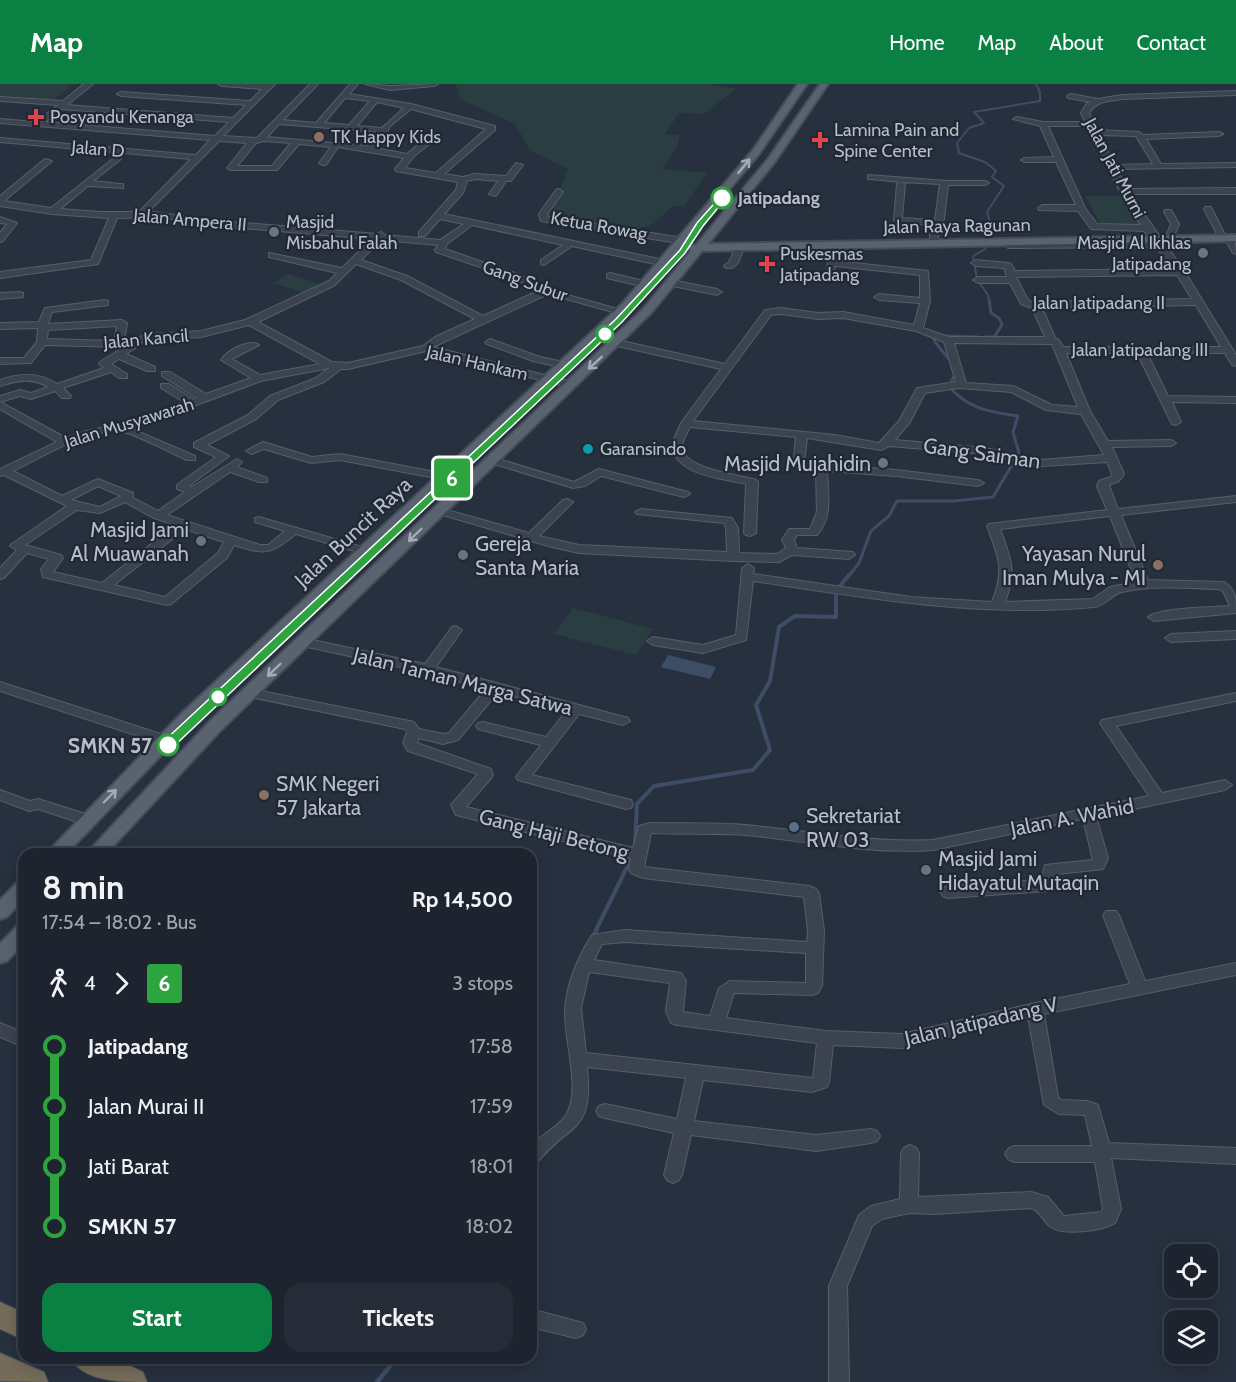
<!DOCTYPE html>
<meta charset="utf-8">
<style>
:root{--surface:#1d242f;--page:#252c37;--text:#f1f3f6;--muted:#a0a4aa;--line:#3b414b;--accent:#0b8043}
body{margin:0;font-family:Cabin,sans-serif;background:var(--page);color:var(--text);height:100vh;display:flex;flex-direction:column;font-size:22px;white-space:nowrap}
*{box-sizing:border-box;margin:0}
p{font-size:20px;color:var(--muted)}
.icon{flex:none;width:33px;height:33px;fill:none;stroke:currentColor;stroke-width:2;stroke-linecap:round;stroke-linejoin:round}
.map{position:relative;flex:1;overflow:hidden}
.side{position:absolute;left:18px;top:764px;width:519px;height:516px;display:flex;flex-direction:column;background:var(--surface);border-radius:18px;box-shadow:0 3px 15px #0003,0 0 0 2px var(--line)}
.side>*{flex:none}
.badge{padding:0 12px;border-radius:4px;font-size:21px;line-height:39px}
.buttons{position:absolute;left:1164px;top:1160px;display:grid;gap:12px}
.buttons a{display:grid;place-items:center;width:54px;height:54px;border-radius:12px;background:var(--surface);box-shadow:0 3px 15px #0003,0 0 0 2px var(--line);font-size:30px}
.map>.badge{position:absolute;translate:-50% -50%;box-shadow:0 0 0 3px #fff}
.legs{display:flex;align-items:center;gap:9px;height:66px;padding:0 24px;font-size:20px}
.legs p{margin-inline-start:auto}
.overview{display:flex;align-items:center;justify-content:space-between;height:102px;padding:0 24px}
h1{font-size:33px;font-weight:800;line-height:45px}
.action{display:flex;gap:12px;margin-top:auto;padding:12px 24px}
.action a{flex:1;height:69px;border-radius:18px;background:var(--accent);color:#fff;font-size:24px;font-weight:800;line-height:69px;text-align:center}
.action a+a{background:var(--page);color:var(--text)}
ul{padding:0 24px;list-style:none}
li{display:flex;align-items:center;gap:21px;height:60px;font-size:22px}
li i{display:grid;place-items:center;width:9px;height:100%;margin:0 8px;background:currentColor}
li i::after{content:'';width:15px;height:15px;margin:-8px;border:4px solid;border-radius:50%;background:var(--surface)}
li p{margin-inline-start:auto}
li:first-child i{background:linear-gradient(#0000 50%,currentColor 0)}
li:last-child i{background:linear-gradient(currentColor 50%,#0000 0)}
header{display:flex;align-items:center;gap:36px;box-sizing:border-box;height:84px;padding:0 30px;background:var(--accent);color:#fff}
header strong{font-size:28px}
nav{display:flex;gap:33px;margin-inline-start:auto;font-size:21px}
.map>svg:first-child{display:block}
.green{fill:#2a3e41}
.water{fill:#3e4d66}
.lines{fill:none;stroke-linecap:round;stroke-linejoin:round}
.stream-far3{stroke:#3e4d66;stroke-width:2}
.stream-far2{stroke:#3e4d66;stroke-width:3}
.stream-far1{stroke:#3e4d66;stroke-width:4}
.stream{stroke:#3e4d66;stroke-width:4.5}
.minor-casing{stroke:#565e69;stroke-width:2}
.major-casing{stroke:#454c58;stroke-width:4}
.highway-casing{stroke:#434b56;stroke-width:2}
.minor{fill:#3b434f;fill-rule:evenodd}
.major{fill:#59626f;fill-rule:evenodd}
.highway{fill:#746b59;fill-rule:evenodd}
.oneway{stroke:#a5acb7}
.line-1{fill:#2ea43f;stroke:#fff;stroke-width:1.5}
.health-dot{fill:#e0444e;stroke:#202834;stroke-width:2}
.education-dot{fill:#8d6e63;stroke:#202834;stroke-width:2}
.stop-1-dot{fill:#fff;stroke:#2ea43f;stroke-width:3}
.worship-dot{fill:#6b7280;stroke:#202834;stroke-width:2}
.culture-dot{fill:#0f9aa8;stroke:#202834;stroke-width:2}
.service-dot{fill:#5c6f8a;stroke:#202834;stroke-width:2}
.labels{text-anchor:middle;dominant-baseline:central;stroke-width:4.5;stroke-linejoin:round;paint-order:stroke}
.far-poi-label{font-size:18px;fill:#b8bec9;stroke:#202834;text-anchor:start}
.far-street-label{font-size:18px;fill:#b8bec9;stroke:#202834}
.far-stop-label{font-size:18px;font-weight:bold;fill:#b8bec9;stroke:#202834;text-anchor:start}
.street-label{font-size:21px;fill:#b8bec9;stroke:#202834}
.poi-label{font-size:21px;fill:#b8bec9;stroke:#202834;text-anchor:start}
.stop-label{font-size:21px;font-weight:bold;fill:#b8bec9;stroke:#202834;text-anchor:end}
</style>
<header>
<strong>Map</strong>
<nav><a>Home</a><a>Map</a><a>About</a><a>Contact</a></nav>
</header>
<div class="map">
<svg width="1236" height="1298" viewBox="0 0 1236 1298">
<rect width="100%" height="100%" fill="#27303f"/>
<!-- green -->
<path class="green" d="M0 0H74L53 16 0 12Z
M456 0H709L736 5 704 30 679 29 665 50 680 51 676 65 662 85 707 89 684 122H673L653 140 635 146 537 136 557 113 568 85 530 66 515 40 460 15Z
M1085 112H1125L1142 141H1101Z
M288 190 320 200 305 209 273 199Z
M573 524 653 545 636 571 554 550Z"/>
<!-- water -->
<path class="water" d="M668 571 716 583 710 595 661 583Z"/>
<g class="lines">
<!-- stream-far3 -->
<path class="stream-far3" d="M989 216 988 211 977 195 973 172 985 165 989 153 980 147 990 138 987 128 1004 102 992 93 996 87 985 78 959 69 957 59 969 44 984 39 974 28 1040 17V8L1036 0"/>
<!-- stream-far2 -->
<path class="stream-far2" d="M933 251 935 258 952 279
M943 252 978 253
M985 253H994L1002 241 999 234 991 229 989 215
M848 493 859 479 871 447 889 432 897 417H954L993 413 1019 369 1013 348 1018 332C991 328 967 325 949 302L956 288"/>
<!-- stream-far1 -->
<path class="stream-far1" d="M635 760 637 720 654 702 753 686 770 666 756 621 770 597 779 543 795 532 836 533V507L849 491
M596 846 633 771"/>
<!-- stream -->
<path class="stream" d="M593 853 597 845
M377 1298 397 1274"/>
<defs>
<path id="minor" d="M84 0H93L67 21 233 34 246 21 121 12 117 10 121 8 250 17 262 5 222 2 218 0H275L223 52 257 54 310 0H318L283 36 316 39 350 0H358L349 10 411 20 495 42V46L444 90 463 93 475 90 506 92 516 79 523 81 511 97H506L496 112 489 110 498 97 476 95 467 97 463 109 444 130 664 176 669 179 664 182 572 162 544 181 541 180V176L563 161 472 141 447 160 445 165 518 190 564 210 625 227 620 230 548 210 433 263 576 299V303L572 304 426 267 348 285H341L324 298 278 316 256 335 207 361 229 372 189 402 192 403 237 375 242 378 237 383 267 394V398H259L230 388 167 431 260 461H268L285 447 255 438V434L259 433 369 465 371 467 369 469H361L296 450C269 471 267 471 234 461L227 474 171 520 167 521 43 493 41 485 49 475 27 469 4 494 0 495V484L17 466 10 462 12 460 67 422 4 391 0 392V385L57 358 0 325V312L20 306 31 309 48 303C31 293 18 297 0 302V296C20 289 39 288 57 300L104 284 99 280 100 278 124 263 45 261 31 279 0 280V274H24L37 258 38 244 0 245V239L39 238 45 224 105 216 108 217V221L52 228 48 240 122 236 127 239 124 257 151 250 201 247 245 236 329 197 337 189 269 173V169L342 184 372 155 207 141 160 133 117 134 98 180 0 194V188L91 176 109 134 52 130 0 122V112L45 75 52 77 4 117 51 124 118 71H121V75L93 97 120 100H123V104L88 102 60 125 100 128H139L191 75 0 58V54L196 71 210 56 0 39V35L36 38 58 21 0 17V13L63 17ZM345 14 370 17 349 41 324 39ZM377 18 404 24 382 44 357 42ZM61 25 229 38 215 52 45 38ZM411 25 486 45 436 89 405 84 414 72 435 56V52H429L407 70 375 64 382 59 390 42ZM279 40 380 48 376 56 367 62 267 53ZM219 57 247 59 227 84 231 86H277L299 60 331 63 319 79 323 81H326L338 63 404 74 395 85 396 87 458 98 456 106 419 148V152H425L440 135 464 140 440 156 385 151 381 148 377 150 207 136 149 127ZM264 57 291 59 272 82H237L256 59ZM381 156 438 161 435 166 436 168 512 194 540 206 483 232 407 192 361 176ZM356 180 401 196 475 235 435 253 423 262 348 279 332 278 258 238 335 201ZM249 241 320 280 260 291 232 275 259 261C249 254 227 267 221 276L251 294 206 310 170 288H162V292L197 314 193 315 169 300H161V304L184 318 128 339 90 346 66 354 0 318 20 312 31 315 55 307 62 314H70L71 312 63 304 111 288 119 294H127V290L111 280 119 275 147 287H155V283L126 270 138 262 139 259 151 256 201 253ZM117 242 114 257 47 255 48 246ZM329 284 316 294 270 312 248 331 194 359V363L216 373 177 401V405L185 408 158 427 133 414V409L98 395 62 412 13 387C45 372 82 347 118 347 130 347 173 370 187 376H195V372L132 345 261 297ZM98 402 121 412 100 423 71 416ZM125 418 154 434 175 441 102 499 53 488 63 474 61 471 25 461 77 426 100 429ZM185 445 224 458 218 469 165 513 114 501Z
M365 0 390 2 438 0 434 2 390 6Z
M1236 7V11L1122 15C1109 17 1096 17 1089 29L1097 46 1139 48 1143 51 1219 48 1223 50 1219 52 1146 55 1161 80 1236 79V83L1117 85 1127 105 1236 104V110H1130L1185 188 1236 271V282L1232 281 1225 269H1147L1168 312 1236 313V319L1172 318 1181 338 1176 341 1172 340 1137 269H1066L1090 327 1108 357 1171 356 1176 359 1171 362 1112 363 1124 390 1119 397 1109 401 1118 425 1236 412V418L1121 431 1148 496 1224 498C1236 505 1236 515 1236 529L1154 537 1148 533C1158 524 1214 523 1230 522L1223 507 1218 505C1186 504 1153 501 1122 508 1112 510 1105 522 1094 523 980 534 866 514 753 497L746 556 703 569 653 561 647 557 653 553 703 561 736 551 742 484 748 480 754 484 753 490 911 513 992 518C1005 486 999 473 987 442L989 440 1107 426 1097 402 1099 397 1111 393 1112 390 1107 378 1041 382 985 370 889 362 881 366 807 354 804 379 896 386 978 396 984 399 978 402 896 392 827 387C828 410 833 433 817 451H797L794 456 797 464 853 468 855 471 849 475 792 471 779 478 733 477 579 469 552 463 436 429 434 427 440 424 529 449 563 416 567 415 573 418 539 452 579 461 727 468 726 444 724 439 637 430 635 428 641 425 732 434 738 444 739 469 777 470 786 464 782 456 789 445H810L817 428 816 387 798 385 793 382 796 353 690 343C687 349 681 358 682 365 686 385 739 391 756 396L758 398 756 449 750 452 746 451 744 449 746 400C721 394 678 392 671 362L681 339 721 285 617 262 612 259 617 256 725 280 765 226 781 224 818 229 843 228 914 241 920 219 879 216 874 213 879 210 920 214V191L835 182 832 194H826L830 161 834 158 838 161 836 177 928 187 930 217 923 244 949 253H1045L1034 228 1039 225 1044 228 1055 254 1059 256 1063 263H1221L1196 221 1031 224 1021 220 1010 199H978L973 196 978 193H1007L1004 184 976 182 971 179 976 176 1008 179 1011 180 1015 187 1173 185 1156 163 1008 164 1007 162 1011 159 1153 157 1144 147 1091 145 1078 127 1039 126 1038 124 1042 121H1076L1056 78H1025L1021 76 1025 74 1054 73 1040 42 1013 35 1017 33 1043 38H1085L1081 29 1087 19 1091 18 1068 14 1067 12 1071 10 1098 15 1122 11ZM1048 42H1088L1120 108 1141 141 1097 140 1085 124ZM1100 51 1136 52 1153 80 1114 81ZM1177 191 1192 215 1032 218 1028 216 1016 193ZM781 230 818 235 843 234 916 247 944 258 956 298 917 304 899 337 879 359 835 351 693 337 771 231ZM954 259 1052 260 1078 323 1052 321 1013 302 966 299ZM958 304 1011 308 1046 326 1081 330 1104 371 1041 376 985 364 895 356 910 338 925 309ZM1110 432 1136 498 1110 503 1093 515 1005 518C1017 487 1011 475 1000 445Z
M868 91 947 97H985L989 99 985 101H948L944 135 938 149V159L934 162 930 159V149L933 141 898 139 894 136 897 100 901 98 871 95H868ZM901 98 940 100 935 136 902 134 905 100Z
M559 105 563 108 547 130 548 133 684 154 688 157 684 160 541 137 539 130 556 106Z
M1205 123H1211L1225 151C1235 150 1236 162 1236 170L1233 169 1223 152 1217 150 1204 125Z
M1165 126H1171L1179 140 1174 152 1167 150 1171 140 1164 128Z
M0 133 17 139 3 157 0 158V149L7 140 0 139Z
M737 161 744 163 738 179 732 184H726L724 182 729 178Z
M610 189 648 198 650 200 645 203 607 194V190Z
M671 196 717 205 722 208 717 211 668 201 666 199Z
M20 208 23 209V213L0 215V209Z
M490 255 540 273 568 279 569 281 564 284 533 277 487 260 485 258Z
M263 358 312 373 340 370 446 390 452 393 446 396 340 376 311 379 264 365 251 370 246 367Z
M492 373 574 398 599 385 688 408 690 410 684 413 601 392 585 402 573 404 488 378V374Z
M456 542 462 546 436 583 628 634 630 637 623 641 579 630 532 691 631 716 633 720 631 724 626 725 518 696 516 693 518 690 541 661 478 645 476 642 478 639 483 638 546 653 567 626 498 608 458 656 443 660 419 654 417 659 491 685 493 691 491 694 466 723 633 764 639 742 650 739C685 740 720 738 755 742 815 748 873 759 933 756L1149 712 1100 639 1102 636 1236 609V617L1116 642 1162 709 1225 696 1232 701 1225 706 1096 733 1108 774 1103 785 1057 790 1053 805 1048 807 948 814 943 812 940 808 943 804 948 802 1041 796 1045 781 1093 776 1083 735 933 766C873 770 815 759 756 752 721 748 686 751 651 749L644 783 809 802 816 805 819 809 824 847 822 902 818 909 812 911 734 909 726 934 826 947 902 950 1035 919 1130 900 1103 831 1106 827H1116L1119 831 1145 897 1236 879V891L1044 930 1058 1013 1061 1016 1087 1017 1098 1021 1109 1059 1236 1064V1080L1111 1074 1121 1125 1115 1139C1103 1147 1064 1152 1051 1143 1043 1138 1041 1127 1031 1124L935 1130 909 1129 882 1135 872 1142 847 1202 849 1298H829V1202L859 1131 871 1122 900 1115 901 1069 904 1064 910 1061 916 1064 919 1069 918 1113 1031 1108 1048 1113 1064 1132 1101 1128 1103 1125 1095 1078H1014L1008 1075 1005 1070 1008 1065 1014 1062H1092L1085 1031 1059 1030 1044 1021 1028 933 902 964 833 961 829 998 827 1003 812 1008 703 996 694 1037 816 1051 871 1045 877 1047 880 1052 877 1057 871 1059 816 1067 691 1051 682 1091 679 1096 673 1099 667 1096 664 1091 674 1049 605 1034 599 1032 596 1027 599 1022 605 1020 677 1035 686 994 587 983C594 1051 570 1037 537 1079L531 1082V1061C542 1051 558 1043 566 1031 582 1008 563 952 565 925 567 899 578 873 592 851L625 846 807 858 808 847 804 813 643 794 631 789 629 785 631 774 456 731 451 721 478 690 408 667 403 659 407 648 405 645 251 613 244 609 251 605 409 637 414 638 419 645 443 650 449 649 486 605 428 589 303 562 297 558 303 554 425 580 452 543ZM625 858 806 869V899L730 897 719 904 710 932 683 928 686 897 681 889 594 876 602 860ZM589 888 670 899 666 927 671 939 677 941 817 959 813 994 586 969 581 924Z
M1236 547V555L1171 558 1165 554 1171 550Z
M0 598 170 653 172 656 165 661 160 659 0 607Z
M0 706 30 717 38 715 92 732 94 736 92 740 87 741 38 725 29 727 0 716Z
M0 939 24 949V963L0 953Z
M531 1225 583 1239 586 1245 583 1251 576 1254 531 1243Z"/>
<path id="major" d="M798 0H807L759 70 629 225 195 636 66 770H46L183 628 621 221 753 66Z
M820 0H828L774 79 708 160 1236 151V157L702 167 651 229 220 647 106 770H86L208 639 643 225 691 167 689 164 690 162 696 161 768 75Z
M24 796V815L7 833 0 835V816L18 798Z
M24 840V859L7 877 0 879V860L17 842Z"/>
<path id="highway" d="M0 1218 24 1229V1256L0 1245Z
M0 1269 44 1288 48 1298 0 1297Z
M71 1274H113L143 1288 147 1298C122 1298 83 1298 71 1274Z"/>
</defs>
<!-- minor casing -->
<use href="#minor" class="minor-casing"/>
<!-- major casing -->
<use href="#major" class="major-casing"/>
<!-- highway casing -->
<use href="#highway" class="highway-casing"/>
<!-- minor -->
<use href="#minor" class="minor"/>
<!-- major -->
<use href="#major" class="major"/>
<!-- highway -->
<use href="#highway" class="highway"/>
</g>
<!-- one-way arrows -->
<defs><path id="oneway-shaft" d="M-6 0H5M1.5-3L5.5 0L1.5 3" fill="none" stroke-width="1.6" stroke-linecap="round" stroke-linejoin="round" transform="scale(1.5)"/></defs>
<g class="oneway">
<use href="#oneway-shaft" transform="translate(744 82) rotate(-51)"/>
<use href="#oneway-shaft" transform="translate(595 279) rotate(137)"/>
<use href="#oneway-shaft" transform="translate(415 451) rotate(136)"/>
<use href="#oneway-shaft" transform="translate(274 586) rotate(136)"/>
<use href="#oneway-shaft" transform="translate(110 712) rotate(-46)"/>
</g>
<!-- line-1 -->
<path class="line-1" d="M720 113 726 114 703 142 685 169 622 238 172 664H163V658L616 235 680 166 697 139Z"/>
<!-- markers -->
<g class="health-dot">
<path d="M33 24h6v6h6v6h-6v6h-6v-6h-6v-6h6z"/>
<path d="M817 47h6v6h6v6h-6v6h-6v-6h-6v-6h6z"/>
<path d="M764 171h6v6h6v6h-6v6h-6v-6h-6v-6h6z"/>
</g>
<g class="education-dot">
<circle cx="319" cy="53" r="6"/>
<circle cx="1158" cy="481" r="6"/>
<circle cx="264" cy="711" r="6"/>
</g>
<g class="stop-1-dot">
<circle cx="722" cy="114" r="10"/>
<circle cx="605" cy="250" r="8"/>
<circle cx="218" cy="613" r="8"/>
<circle cx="168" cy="661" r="10"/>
</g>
<g class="worship-dot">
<circle cx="274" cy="148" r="6"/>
<circle cx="1203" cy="169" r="6"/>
<circle cx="883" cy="379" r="6"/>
<circle cx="201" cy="457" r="6"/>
<circle cx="463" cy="471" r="6"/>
<circle cx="926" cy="786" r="6"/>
</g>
<circle class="culture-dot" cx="588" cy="365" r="6"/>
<circle class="service-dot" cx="794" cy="743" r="6"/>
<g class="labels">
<!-- far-poi labels -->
<g class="far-poi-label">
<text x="50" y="33">Posyandu Kenanga</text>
<text x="834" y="46">Lamina Pain and<tspan x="834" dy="21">Spine Center</tspan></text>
<text x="331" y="53">TK Happy Kids</text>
<text x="286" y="138">Masjid<tspan x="286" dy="21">Misbahul Falah</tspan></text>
<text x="1191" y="159" text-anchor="end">Masjid Al Ikhlas<tspan x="1191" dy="21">Jatipadang</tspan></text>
<text x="780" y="170">Puskesmas<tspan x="780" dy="21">Jatipadang</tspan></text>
<text x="600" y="365">Garansindo</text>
</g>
<!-- far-street labels -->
<g class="far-street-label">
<text transform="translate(98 65) rotate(5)">Jalan D</text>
<text transform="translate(1115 84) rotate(62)">Jalan Jati Murni</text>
<text transform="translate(190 136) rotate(5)">Jalan Ampera II</text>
<text transform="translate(599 142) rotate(10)">Ketua Rowag</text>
<text transform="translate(957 142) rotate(-1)">Jalan Raya Ragunan</text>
<text transform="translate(525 197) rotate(20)">Gang Subur</text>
<text x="1099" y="219">Jalan Jatipadang II</text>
<text transform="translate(146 255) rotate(-5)">Jalan Kancil</text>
<text x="1140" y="266">Jalan Jatipadang III</text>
<text transform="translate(477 279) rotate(13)">Jalan Hankam</text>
<text transform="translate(129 339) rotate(-17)">Jalan Musyawarah</text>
</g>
<!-- far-stop labels -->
<g class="far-stop-label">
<text x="738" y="114">Jatipadang</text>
</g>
<!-- street labels -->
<g class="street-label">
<text transform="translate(982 369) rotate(8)">Gang Saiman</text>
<text transform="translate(353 448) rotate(-43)">Jalan Buncit Raya</text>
<text transform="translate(463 597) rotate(14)">Jalan Taman Marga Satwa</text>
<text transform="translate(1072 733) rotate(-11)">Jalan A. Wahid</text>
<text transform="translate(554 750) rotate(14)">Gang Haji Betong</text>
<text transform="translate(981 937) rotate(-13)">Jalan Jatipadang V</text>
</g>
<!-- poi labels -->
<g class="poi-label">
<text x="871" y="379" text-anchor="end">Masjid Mujahidin</text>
<text x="189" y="445" text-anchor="end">Masjid Jami<tspan x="189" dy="24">Al Muawanah</tspan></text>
<text x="475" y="459">Gereja<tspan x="475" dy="24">Santa Maria</tspan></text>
<text x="1146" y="469" text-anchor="end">Yayasan Nurul<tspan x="1146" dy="24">Iman Mulya - MI</tspan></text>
<text x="276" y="699">SMK Negeri<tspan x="276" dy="24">57 Jakarta</tspan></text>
<text x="806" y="731">Sekretariat<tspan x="806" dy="24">RW 03</tspan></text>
<text x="938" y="774">Masjid Jami<tspan x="938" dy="24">Hidayatul Mutaqin</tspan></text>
</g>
<!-- stop labels -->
<g class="stop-label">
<text x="152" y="661">SMKN 57</text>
</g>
</g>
</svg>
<div class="buttons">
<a><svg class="icon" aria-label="locate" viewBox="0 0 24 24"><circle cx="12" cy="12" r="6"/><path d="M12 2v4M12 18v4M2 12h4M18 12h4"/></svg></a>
<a><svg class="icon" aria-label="layers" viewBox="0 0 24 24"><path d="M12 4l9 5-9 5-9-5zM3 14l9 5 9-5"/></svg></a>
</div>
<b class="badge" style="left:452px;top:394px;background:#2ea43f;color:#fff">6</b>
<section class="side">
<div class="overview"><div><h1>8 min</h1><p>17:54 – 18:02 · Bus</p></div><b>Rp 14,500</b></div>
<div class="legs"><svg class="icon" aria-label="walk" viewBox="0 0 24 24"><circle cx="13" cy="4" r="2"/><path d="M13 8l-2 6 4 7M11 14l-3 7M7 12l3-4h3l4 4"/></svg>4<svg class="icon" aria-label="forward" viewBox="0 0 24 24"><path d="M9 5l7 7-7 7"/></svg><b class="badge" style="background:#2ea43f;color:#fff">6</b><p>3 stops</p></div>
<ul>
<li><i style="color:#2ea43f"></i><b>Jatipadang</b><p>17:58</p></li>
<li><i style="color:#2ea43f"></i><span>Jalan Murai II</span><p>17:59</p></li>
<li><i style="color:#2ea43f"></i><span>Jati Barat</span><p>18:01</p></li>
<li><i style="color:#2ea43f"></i><b>SMKN 57</b><p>18:02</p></li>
</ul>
<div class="action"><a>Start</a><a>Tickets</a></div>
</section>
</div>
